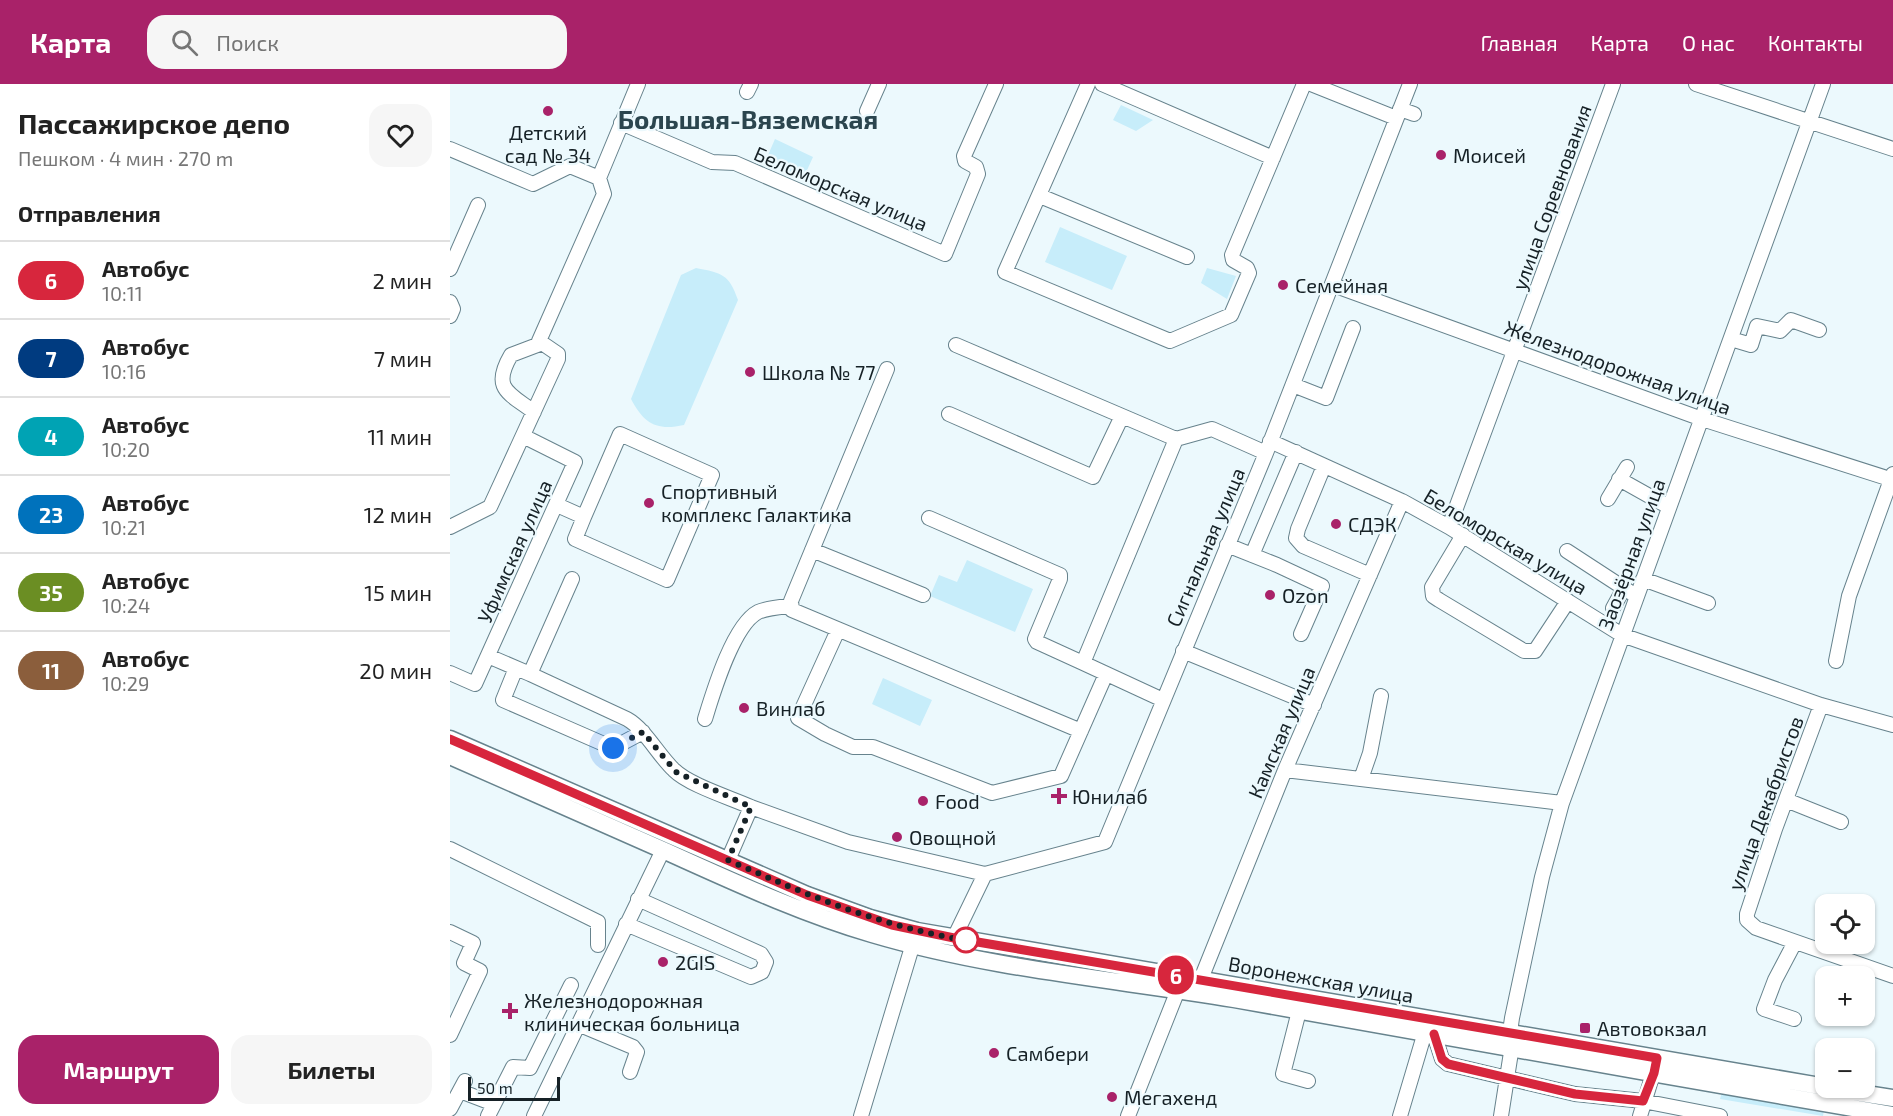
<!DOCTYPE html>
<html lang="ru">
<meta charset="utf-8">
<style>
:root{--surface:#fff;--page:#f6f6f6;--text:#222;--muted:#767676;--line:#e0e0e0;--accent:#a92269}
body{margin:0;font-family:"Exo 2",sans-serif;background:var(--page);color:var(--text);height:100vh;display:flex;flex-direction:column;font-size:22px;white-space:nowrap}
*{box-sizing:border-box;margin:0}
p{font-size:20px;color:var(--muted)}
.icon{flex:none;width:33px;height:33px;fill:none;stroke:currentColor;stroke-width:2;stroke-linecap:round;stroke-linejoin:round}
.map{position:relative;flex:1;overflow:hidden}
.details{display:flex;flex-direction:column;background:var(--surface);width:450px}
.details>*{flex:none}
.badge{padding:0 12px;border-radius:20px;font-size:21px;line-height:39px}
.controls{position:absolute;left:1365px;top:810px;display:grid;gap:12px}
.controls a{display:grid;place-items:center;width:60px;height:60px;border-radius:12px;background:var(--surface);box-shadow:0 2px 4px #0004;font-size:30px}
.scale{position:absolute;left:18px;bottom:15px;width:92px;box-sizing:border-box;padding-left:6px;border:3px solid #162126;border-top:0;font-size:16px;line-height:21px;white-space:nowrap;color:#162126;-webkit-text-stroke:4px #ecf9fd;paint-order:stroke}
.you{position:absolute;width:30px;height:30px;margin:-15px;border:4px solid #fff;border-radius:50%;background:#1a73e8;box-shadow:0 0 0 9px #1a73e833}
.map>.badge{position:absolute;translate:-50% -50%;box-shadow:0 0 0 3px #fff}
h2{padding:0 18px;font-size:22px;line-height:54px}
.round{display:grid;place-items:center;flex:none;width:63px;height:63px;border-radius:18px;background:var(--page)}
.summary{display:flex;align-items:center;justify-content:space-between;height:102px;padding:0 18px}
h1{font-size:28px;font-weight:700;line-height:45px}
.cta{display:flex;gap:12px;margin-top:auto;padding:12px 18px}
.cta a{flex:1;height:69px;border-radius:18px;background:var(--accent);color:#fff;font-size:24px;font-weight:700;line-height:69px;text-align:center}
.cta a+a{background:var(--page);color:var(--text)}
ul{padding:0;list-style:none}
li{display:flex;align-items:center;gap:18px;height:78px;padding:0 18px;border-top:2px solid var(--line)}
li div{flex:1}
li b{display:block;font-size:22px}
li em{font-style:normal}
li .badge{min-width:66px;font-weight:700;text-align:center}
header{display:flex;align-items:center;gap:36px;box-sizing:border-box;height:84px;padding:0 30px;background:var(--accent);color:#fff}
header strong{font-size:28px}
nav{display:flex;gap:33px;margin-inline-start:auto;font-size:21px}
.search{width:420px;height:54px;background:var(--page);display:flex;align-items:center;gap:15px;box-sizing:border-box;padding:0 21px;border-radius:18px;color:var(--muted);font-size:22px}
main{display:flex;flex:1;min-height:0}
.map>svg:first-child{display:block}
.green{fill:#c7edfa}
.lines{fill:none;stroke-linecap:round;stroke-linejoin:round}
.minor-casing{stroke:#67838d;stroke-width:16}
.major-casing{stroke:#67838d;stroke-width:19}
.minor{stroke:#fff;stroke-width:14}
.major{stroke:#fff;stroke-width:16}
.line-casing{stroke:#fff;stroke-width:14}
.line{stroke:#d7263d;stroke-width:9}
.walk{stroke:#162126;stroke-width:6;stroke-dasharray:0 10.8}
.poi-dot{fill:#a92269;stroke:#ecf9fd;stroke-width:2}
.stop-dot{fill:#fff;stroke:#d7263d;stroke-width:3}
.labels{text-anchor:middle;dominant-baseline:central;stroke-width:4.5;stroke-linejoin:round;paint-order:stroke}
.poi-label{font-size:20px;fill:#162126;stroke:#ecf9fd;text-anchor:start}
.street-label{font-size:20px;fill:#162126;stroke:#ecf9fd}
.district-label{font-size:26px;font-weight:bold;fill:#2b454e;stroke:#ecf9fd}
</style>
<header>
<strong>Карта</strong>
<div class="search"><svg class="icon" aria-label="search" viewBox="0 0 24 24"><circle cx="10" cy="10" r="6"/><path d="M15 15l6 6"/></svg>Поиск</div>
<nav><a>Главная</a><a>Карта</a><a>О нас</a><a>Контакты</a></nav>
</header>
<main>
<section class="details">
<div class="summary"><div><h1>Пассажирское депо</h1><p>Пешком · 4 мин · 270 m</p></div><a class="round"><svg class="icon" aria-label="heart" viewBox="0 0 24 24"><path d="M12 20l-8-8c-3-5 5-10 8-4 3-6 11-1 8 4z"/></svg></a></div>
<h2>Отправления</h2>
<ul>
<li><span class="badge" style="background:#d7263d;color:#fff">6</span><div><b>Автобус</b><p>10:11</p></div><em>2 мин</em></li>
<li><span class="badge" style="background:#003b80;color:#fff">7</span><div><b>Автобус</b><p>10:16</p></div><em>7 мин</em></li>
<li><span class="badge" style="background:#00a3b4;color:#fff">4</span><div><b>Автобус</b><p>10:20</p></div><em>11 мин</em></li>
<li><span class="badge" style="background:#0072bc;color:#fff">23</span><div><b>Автобус</b><p>10:21</p></div><em>12 мин</em></li>
<li><span class="badge" style="background:#6b8e23;color:#fff">35</span><div><b>Автобус</b><p>10:24</p></div><em>15 мин</em></li>
<li><span class="badge" style="background:#8b5e3c;color:#fff">11</span><div><b>Автобус</b><p>10:29</p></div><em>20 мин</em></li>
</ul>
<div class="cta"><a>Маршрут</a><a>Билеты</a></div>
</section>
<div class="map">
<svg width="1443" height="1032" viewBox="0 0 1443 1032">
<rect width="100%" height="100%" fill="#ecf9fd"/>
<!-- green -->
<path class="green" d="M671 21 703 36 686 47 663 36Z
M325 55 363 73 353 95 315 78Z
M610 143 677 172 662 206 595 178Z
M246 184C272 189 279 190 288 216L234 341C207 347 194 340 181 315L231 191Z
M757 184 786 192 777 215 751 199Z
M517 476 583 505 565 548 480 512 489 491 507 498Z
M433 594 482 616 470 642 422 620Z
M1272 1008 1374 1026 1373 1032 1270 1015Z"/>
<g class="lines">
<defs>
<path id="minor" d="M638 0 555 188 720 257 781 231 799 189 797 184 783 176 782 171 854 0
M652 0 823 74
M861 0 946 34
M1246 0 1443 65
M297 8 301 0
M950 25 964 30
M417 27 429 0
M171 39 262 78 285 79 495 170 528 90 526 83 515 77 514 72 546 0
M0 65 83 100 120 82 149 94
M590 112 737 173
M0 185 28 121
M883 201 1252 335 1443 396
M0 218 3 225 0 232
M1281 255 1301 261 1307 242 1330 247 1341 236 1369 246
M506 261 726 355 762 345 816 369
M437 285 341 517 342 526 631 647
M843 301 876 314 903 244
M84 328C59 309 41 305 61 271L90 260
M499 330 643 393 672 332
M820 357 952 417 999 443 1172 551 1371 621 1443 641
M874 382 848 445 846 454 853 462 920 491
M1169 395 1219 423
M1158 415 1177 383
M107 421 134 433 125 455 217 496 262 391 170 350 134 433
M479 434 610 491V495L585 555 587 558 633 579
M0 443 40 423 108 275V270L89 257 154 110 149 94 188 0
M999 443 1163 0
M1013 451 982 503 983 512 989 516 1074 567H1085L1118 517
M777 461 827 481 872 502 851 550
M362 466 473 511
M1117 467 1186 512
M802 471 846 368
M1193 495 1258 519
M1163 524 1174 504
M388 546 348 634 375 650 403 663H423L542 709 611 692 656 590
M733 567 864 621
M38 572 80 590 122 495
M1386 577 1399 512 1443 390
M66 584 53 616 163 664 193 648
M0 589 25 600 125 378 73 352
M80 590 177 635C195 645 208 671 224 686 239 701 281 714 301 723
M713 616 633 579 726 355
M1371 621 1325 745 1297 830V836L1306 844 1443 892
M255 635C263 609 283 541 308 528 317 524 330 523 340 522
M835 686 1112 719
M911 695 920 669 931 612
M1336 716 1391 738
M0 765 148 838V861
M278 776 301 723 398 758 535 790
M176 840 301 893 312 888 316 878 311 870 188 815
M0 848 23 859 14 879 30 887 0 951
M504 854 535 790 655 758 816 369 960 0
M751 895 835 686 952 417
M849 927 833 990 858 997
M1344 935 1314 925 1325 896 1345 858
M128 940 183 963 187 968 180 988
M984 950 992 975 998 980 1125 1010 1193 1017 1270 1032
M10 1007 44 1020
M0 1025 15 997
M38 1032 63 983 80 984 121 901
M84 1032 213 766
M411 1032 465 853
M678 1032 728 906
M950 1032 975 948
M1051 1032 1062 962 1060 948 1062 934 1092 793 1112 719 1373 0
M1190 1032 1206 980"/>
<path id="major" d="M0 655 357 811 420 834 467 847 1376 1003
M0 672C71 704 142 735 213 766 282 797 350 829 422 850 540 885 664 895 784 915 1004 953 1223 994 1443 1031
M1378 1004 1443 1014"/>
</defs>
<!-- minor casing -->
<use href="#minor" class="minor-casing"/>
<!-- major casing -->
<use href="#major" class="major-casing"/>
<!-- minor -->
<use href="#minor" class="minor"/>
<!-- major -->
<use href="#major" class="major"/>
</g>
<g class="lines">
<defs>
<path id="line" d="M0 655 357 811 442 841 504 854 1207 974 1204 989 1193 1017 1125 1010 998 980 992 975 984 950"/>
</defs>
<!-- line casing -->
<use href="#line" class="line-casing"/>
<!-- line -->
<use href="#line" class="line"/>
<!-- walk -->
<path class="walk" d="M163 664 193 648 226 688 301 723 278 776C359 812 432 843 520 857L516 856"/>
</g>
<!-- markers -->
<g class="poi-dot">
<circle cx="98" cy="27" r="6"/>
<circle cx="991" cy="71" r="6"/>
<circle cx="833" cy="201" r="6"/>
<circle cx="300" cy="288" r="6"/>
<circle cx="199" cy="419" r="6"/>
<circle cx="886" cy="440" r="6"/>
<circle cx="820" cy="511" r="6"/>
<circle cx="294" cy="624" r="6"/>
<path d="M606 703h6v6h6v6h-6v6h-6v-6h-6v-6h6z"/>
<circle cx="473" cy="717" r="6"/>
<circle cx="447" cy="753" r="6"/>
<circle cx="213" cy="878" r="6"/>
<path d="M57 918h6v6h6v6h-6v6h-6v-6h-6v-6h6z"/>
<rect x="1129" y="938" width="12" height="12" rx="3"/>
<circle cx="544" cy="969" r="6"/>
<circle cx="662" cy="1013" r="6"/>
</g>
<circle class="stop-dot" cx="516" cy="856" r="12"/>
<g class="labels">
<!-- poi labels -->
<g class="poi-label">
<text x="98" y="48" text-anchor="middle">Детский<tspan x="98" dy="23">сад № 34</tspan></text>
<text x="1003" y="71">Моисей</text>
<text x="845" y="201">Семейная</text>
<text x="312" y="288">Школа № 77</text>
<text x="211" y="407">Спортивный<tspan x="211" dy="23">комплекс Галактика</tspan></text>
<text x="898" y="440">СДЭК</text>
<text x="832" y="511">Ozon</text>
<text x="306" y="624">Винлаб</text>
<text x="622" y="712">Юнилаб</text>
<text x="485" y="717">Food</text>
<text x="459" y="753">Овощной</text>
<text x="225" y="878">2GIS</text>
<text x="74" y="916">Железнодорожная<tspan x="74" dy="23">клиническая больница</tspan></text>
<text x="1147" y="944">Автовокзал</text>
<text x="556" y="969">Самбери</text>
<text x="674" y="1013">Мегахенд</text>
</g>
<!-- street labels -->
<g class="street-label">
<text transform="translate(391 104) rotate(23)">Беломорская улица</text>
<text transform="translate(1101 113) rotate(-70)">улица Соревнования</text>
<text transform="translate(1168 283) rotate(20)">Железнодорожная улица</text>
<text transform="translate(1056 457) rotate(31)">Беломорская улица</text>
<text transform="translate(755 463) rotate(-67)">Сигнальная улица</text>
<text transform="translate(64 467) rotate(-66)">Уфимская улица</text>
<text transform="translate(1181 470) rotate(-70)">Заозёрная улица</text>
<text transform="translate(831 648) rotate(-67)">Камская улица</text>
<text transform="translate(1315 719) rotate(-70)">улица Декабристов</text>
<text transform="translate(871 895) rotate(10)">Воронежская улица</text>
</g>
<!-- district labels -->
<g class="district-label">
<text x="298" y="34">Большая-Вяземская</text>
</g>
</g>
</svg>
<div class="controls">
<a><svg class="icon" aria-label="locate" viewBox="0 0 24 24"><circle cx="12" cy="12" r="6"/><path d="M12 2v4M12 18v4M2 12h4M18 12h4"/></svg></a>
<a>+</a>
<a>−</a>
</div>
<div class="scale">50 m</div>
<div class="you" style="left:163px;top:664px"></div>
<b class="badge" style="left:726px;top:891px;background:#d7263d;color:#fff">6</b>
</div>
</main>
